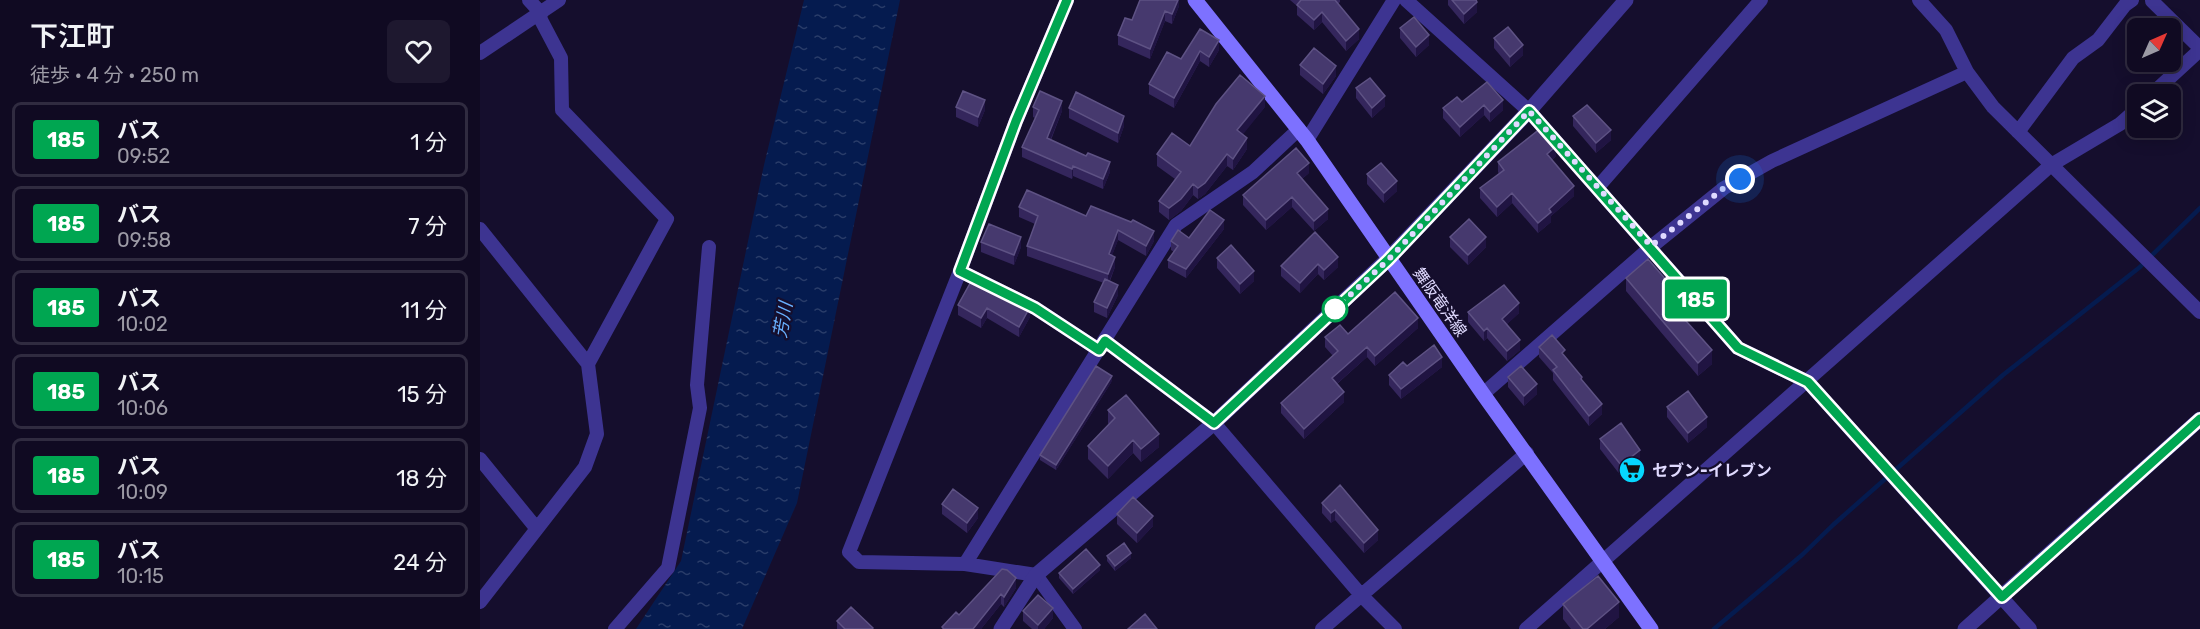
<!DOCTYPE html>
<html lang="ja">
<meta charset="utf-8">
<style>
:root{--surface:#100a22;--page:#1e182f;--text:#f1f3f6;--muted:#9c9aa5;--line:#302b40}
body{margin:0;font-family:Rubik,"Noto Sans JP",sans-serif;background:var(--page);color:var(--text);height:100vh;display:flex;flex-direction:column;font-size:22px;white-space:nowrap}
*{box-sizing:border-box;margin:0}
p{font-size:20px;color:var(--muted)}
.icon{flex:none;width:33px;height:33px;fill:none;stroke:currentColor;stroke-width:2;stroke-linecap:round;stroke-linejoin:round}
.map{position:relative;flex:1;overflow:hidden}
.sheet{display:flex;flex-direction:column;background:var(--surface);width:480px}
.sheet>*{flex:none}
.badge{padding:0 12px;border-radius:4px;font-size:21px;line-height:39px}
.needle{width:39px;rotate:45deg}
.fabs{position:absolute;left:1647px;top:18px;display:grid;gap:12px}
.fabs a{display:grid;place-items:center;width:54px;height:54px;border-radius:9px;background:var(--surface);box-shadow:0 3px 15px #0003,0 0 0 2px var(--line);font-size:30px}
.you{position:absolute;width:30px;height:30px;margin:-15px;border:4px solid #fff;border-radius:50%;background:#1a73e8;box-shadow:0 0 0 9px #1a73e833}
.map>.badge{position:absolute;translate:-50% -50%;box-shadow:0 0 0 3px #fff}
.round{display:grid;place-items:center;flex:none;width:63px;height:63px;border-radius:9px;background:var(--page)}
.head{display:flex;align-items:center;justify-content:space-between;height:102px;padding:0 30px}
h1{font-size:28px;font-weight:600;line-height:45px}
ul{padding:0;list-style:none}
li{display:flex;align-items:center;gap:18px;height:75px;margin:0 12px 9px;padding:0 18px;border:3px solid var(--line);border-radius:9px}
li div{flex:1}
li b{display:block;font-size:22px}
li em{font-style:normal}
li .badge{min-width:66px;font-weight:700;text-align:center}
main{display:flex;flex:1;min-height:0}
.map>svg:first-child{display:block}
.water{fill:url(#water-ripples)}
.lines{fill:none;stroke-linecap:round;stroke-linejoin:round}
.stream{stroke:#051b4f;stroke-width:4.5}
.minor{stroke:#3d3491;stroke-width:14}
.tertiary{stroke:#3d3491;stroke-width:15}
.secondary{stroke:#7d71ff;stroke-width:15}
.wall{fill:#34265c}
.shaded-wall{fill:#201442}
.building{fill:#46396e;stroke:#5e5284;stroke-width:1.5}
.line-casing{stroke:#fff;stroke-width:14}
.line{stroke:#00a651;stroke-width:9}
.walk{stroke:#e0daff;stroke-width:6;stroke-dasharray:0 10.8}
.stop-dot{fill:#fff;stroke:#00a651;stroke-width:3}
.labels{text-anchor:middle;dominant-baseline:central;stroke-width:4.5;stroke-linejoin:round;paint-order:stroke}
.street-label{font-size:16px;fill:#e0daff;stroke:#150e2d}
.poi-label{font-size:16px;font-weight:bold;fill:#e0daff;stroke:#150e2d;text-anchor:start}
.water-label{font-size:18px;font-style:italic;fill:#68b0ff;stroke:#150e2d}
</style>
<main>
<section class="sheet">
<div class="head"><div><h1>下江町</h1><p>徒歩 · 4 分 · 250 m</p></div><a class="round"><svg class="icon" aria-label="heart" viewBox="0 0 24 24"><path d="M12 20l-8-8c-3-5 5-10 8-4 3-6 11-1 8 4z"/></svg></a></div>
<ul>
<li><span class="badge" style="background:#00a651;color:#fff">185</span><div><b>バス</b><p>09:52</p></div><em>1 分</em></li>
<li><span class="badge" style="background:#00a651;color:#fff">185</span><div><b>バス</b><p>09:58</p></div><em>7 分</em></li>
<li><span class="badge" style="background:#00a651;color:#fff">185</span><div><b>バス</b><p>10:02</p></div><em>11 分</em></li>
<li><span class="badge" style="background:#00a651;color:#fff">185</span><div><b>バス</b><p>10:06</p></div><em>15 分</em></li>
<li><span class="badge" style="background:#00a651;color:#fff">185</span><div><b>バス</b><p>10:09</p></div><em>18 分</em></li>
<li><span class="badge" style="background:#00a651;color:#fff">185</span><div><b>バス</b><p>10:15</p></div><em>24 分</em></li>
</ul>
</section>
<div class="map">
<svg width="1720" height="629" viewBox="0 0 1720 629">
<defs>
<pattern id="water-ripples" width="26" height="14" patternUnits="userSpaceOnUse" patternTransform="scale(1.5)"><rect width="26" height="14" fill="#051b4f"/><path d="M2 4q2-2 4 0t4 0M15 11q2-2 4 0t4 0" fill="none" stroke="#293c69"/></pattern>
</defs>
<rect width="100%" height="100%" fill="#150e2d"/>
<!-- water -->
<path class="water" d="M324 0H420L317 503 262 629H156L201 561 284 165Z"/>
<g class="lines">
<!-- stream -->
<path class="stream" d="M1234 629 1322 555 1353 525 1523 375 1660 267 1720 208"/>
<!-- minor -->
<path class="minor" d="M49 0 60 12 61 20 81 58 82 110 187 219 108 364
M587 0 536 121 480 271 555 308 619 350
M926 0 1049 111 1258 348 1328 382 1550 629
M1439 0 1466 30 1487 72 1513 107 1720 312
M1672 1 1720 48
M0 53 79 0
M1672 94 1720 50
M1538 132 1593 58 1618 40 1645 5 1652 0
M827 140 914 0
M1118 187 1281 0
M0 229 108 364 117 434 105 467 0 602
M480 271 369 552 379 562 485 564
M625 341 734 423 881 595 915 629
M1003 394 1171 247 1244 188 1292 161 1487 72
M0 459 57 529
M135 629 188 568 220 408 217 385 229 247
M595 629 556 575 485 564 696 225 773 172 819 129
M842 629 1047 453
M1046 629 1571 165 1640 124 1658 108"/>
<!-- tertiary -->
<path class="tertiary" d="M521 629 556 575 734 423 908 259 1049 111 1146 0
M1485 629 1720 419"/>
<!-- secondary -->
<path class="secondary" d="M715 0 827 140 1003 394 1171 629"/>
</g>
<!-- wall -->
<path class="wall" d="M699 0V6L692 24 685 21 670 59 638 45V35L652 20Z
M810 0H860V2L858 4 879 39 866 51 842 22 834 30 817 15V6Z
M968 0H996L997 12 984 24 968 5Z
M920 28 949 45 936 57 920 38Z
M1014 38 1043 55 1030 67 1014 48Z
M739 40V50L729 67 720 61 694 108 669 94V84L701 59Z
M820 65 856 76 843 94 820 75Z
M1007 82 1023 110 1010 122 1004 115 980 137 963 118V108L982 102Z
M876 88 905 106 892 118 876 98Z
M476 107 505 110 498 127 476 117Z
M553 107 582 111 571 140 630 172 623 189 593 176 592 179 542 157V147L555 118 553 117Z
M785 107 762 134 767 149 753 170 747 166 725 194 718 199 713 195 701 211 689 220 679 212V201L695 179 677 166V154L710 146Z
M589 108 644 126 638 143 589 118Z
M1093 116 1131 140 1116 153 1093 126Z
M1076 156 1072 160 1094 196 1071 216V222L1058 233 1032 203 1017 217 1000 198V188L1019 174 1018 172V162Z
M829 173 822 179 848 219 834 231 812 207 786 230 763 205V195Z
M887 174 917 191 904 203 887 184Z
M539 207 606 216 674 241 666 256 638 240 632 255 635 267 630 281 638 295 627 318 614 312V302L624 283 547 256V246L555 224 539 217Z
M744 229 706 278 688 268V260L694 252 691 250V241Z
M970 237 1006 247 988 265 970 247Z
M501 242 541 247 534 265 501 252Z
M858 257V267L844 280 838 274 820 293 801 276V266Z
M737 258 774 281 760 294 737 268Z
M493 278 550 317 539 337 507 318 501 328 478 315V305Z
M1146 278 1207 317 1204 319 1232 364 1218 376 1146 291Z
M988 312 1039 313 1027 324 1040 350 1027 361 1007 338 1004 341 988 322Z
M938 328 895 366 887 357 857 384 864 402 824 439 801 413V403L853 356 845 347V337L868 334Z
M1059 347 1085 357 1102 381 1122 414 1109 426 1073 380V373L1059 357Z
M927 366 962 367 921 399 909 385V375Z
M1028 377 1057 394 1044 406 1028 387Z
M632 381 576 470 560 460V455Z
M1187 407 1227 427 1208 443 1187 417Z
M628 410 679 447 661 462 653 453 628 479 608 459V446L629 425 628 423Z
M1120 439 1160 460 1141 476 1120 449Z
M860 485 898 540 884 553 855 520 851 523 842 513V503Z
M462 504 498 518 487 533 462 514Z
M637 514 673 526 657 543 637 524Z
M627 556 651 558 635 571 627 561Z
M522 569 536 588 524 607 521 604 501 629H462V627L479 615Z
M620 570 593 594 579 578V573Z
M1083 604 1139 617 1125 629H1091L1083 619Z
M543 611 573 618 564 629H552L543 621Z
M357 621 393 629H357Z"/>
<!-- shaded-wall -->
<path class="shaded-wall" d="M698 0H699V6L692 24V14Z
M997 2V12L984 24V14Z
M685 11V21L670 59V49Z
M842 12V22L834 30V20Z
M879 29V39L866 51V41Z
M949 35V45L936 57V47Z
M739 40V50L729 67V57Z
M1043 45V55L1030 67V57Z
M720 51V61L694 108V98Z
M856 66V76L843 94V84Z
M785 96V107L757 142V130Z
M905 96V106L892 118V108Z
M505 100V110L498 127V117Z
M1023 100V110L1010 122V112Z
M582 101V111L567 148V138Z
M1004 105V115L980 137V127Z
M644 116V126L638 143V133Z
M1131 130V140L1116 153V143Z
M767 138V149L753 170V159Z
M1076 146V156L1067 164V154Z
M747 154V166L725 194 718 199V188Z
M630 162V172L623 189V179Z
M829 163V173L817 183V173Z
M593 166V176L592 179V169Z
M917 181V191L904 203V193Z
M713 184V195L701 211 689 220V208Z
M1094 186V196L1071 216V222L1058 233V223L1069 209Z
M1032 193V203L1017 217V207Z
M812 197V207L786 230V220Z
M848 209V219L834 231V221Z
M744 220V229L706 278V269Z
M638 230V240L629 264V254Z
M674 231V241L666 256V246Z
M541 237V247L534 265V255Z
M1006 237V247L988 265V255Z
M635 257V267L628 284V274Z
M858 257V267L844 280V270Z
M838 264V274L820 293V283Z
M774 271V281L760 294V284Z
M638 285V295L627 318V308Z
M1039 303V313L1022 329V319Z
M1207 304V317L1198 325V312Z
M550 307V317L539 337V327Z
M507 308V318L501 328V318Z
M938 318V328L895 366V356Z
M1007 328V338L1004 341V331Z
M1040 340V350L1027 361V351Z
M887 347V357L852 388V378Z
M1232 350V364L1218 376V363Z
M962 357V367L921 399V389Z
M632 376V381L576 470V465Z
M1057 384V394L1044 406V396Z
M864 392V402L824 439V429Z
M1122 404V414L1109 426V416Z
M1227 417V427L1208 443V433Z
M679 434V447L661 462V449Z
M653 440V453L628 479V466Z
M1160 450V460L1141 476V465Z
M498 508V518L487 533V523Z
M855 510V520L851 523V513Z
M673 516V526L657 543V533Z
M898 530V540L884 553V543Z
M651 553V558L635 571V566Z
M620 565V570L593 594V589Z
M536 578V588L524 607V597Z
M521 594V604L501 629H493Z
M1139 602V617L1125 629H1107Z
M573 608V618L564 629H558V625Z"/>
<!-- building -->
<path class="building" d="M660 0H698L692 14 685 11 670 49 638 35 645 18 652 20Z
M821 0H855L879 29 866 41 842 12 834 20 817 5Z
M972 0H996L997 2 984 14Z
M934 17 949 35 936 47 920 28Z
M1028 27 1043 45 1030 57 1014 38Z
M720 29 739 40 729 57 720 51 694 98 669 84 687 52 701 59Z
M834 48 856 66 843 84 820 65Z
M760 75 785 96 757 130 767 138 753 159 747 154 725 183 718 188 713 184 701 199 689 208 679 201 701 172 677 154 692 133 710 146 736 104Z
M890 78 905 96 892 108 876 88Z
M1007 82 1023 100 1010 112 1004 105 980 127 963 108 977 97 982 102Z
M483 91 505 100 498 117 476 107Z
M560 91 582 101 567 138 606 156 608 153 630 162 623 179 593 166 592 169 542 147 559 110 553 107Z
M596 92 644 116 638 133 589 108Z
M1107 105 1131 130 1116 143 1093 116Z
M1061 128 1076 146 1067 154 1094 186 1069 209 1071 212 1058 223 1032 193 1017 207 1000 188 1024 170 1018 162Z
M816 148 829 163 817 173 848 209 834 221 812 197 786 220 763 195Z
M901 163 917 181 904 193 887 174Z
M547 190 606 216 611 206 651 222 653 220 674 231 666 246 638 230 629 254 635 257 628 274 547 246 558 216 539 207Z
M730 210 744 220 706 269 688 260 698 246 691 241 698 230 709 238Z
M989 219 1006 237 988 255 970 237Z
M509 224 541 237 534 255 501 242Z
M835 232 858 257 844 270 838 264 820 283 801 266Z
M751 245 774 271 760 284 737 258Z
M1168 259 1207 304 1198 312 1232 350 1218 363 1146 278Z
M493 278 550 307 539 327 507 308 501 318 478 305Z
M625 279 638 285 627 308 614 302Z
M1024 285 1039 303 1022 319 1040 340 1027 351 1007 328 1004 331 988 312Z
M915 292 938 318 895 356 887 347 852 378 864 392 824 429 801 403 858 351 845 337 860 325 868 334Z
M1072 335 1085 350 1082 353 1102 377 1101 379 1122 404 1109 416 1073 370 1077 367 1059 347Z
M954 345 962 357 921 389 909 375 923 362 927 366Z
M616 366 632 376 576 465 560 455Z
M1041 366 1057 384 1044 396 1028 377Z
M1208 391 1227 417 1208 433 1187 407Z
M646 395 679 434 661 449 653 440 628 466 608 446 635 418 628 410Z
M1141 423 1160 450 1141 465 1120 439Z
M860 485 898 530 884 543 855 510 851 513 842 503Z
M473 489 498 508 487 523 462 504Z
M653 497 673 516 657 533 637 514Z
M644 543 651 553 635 566 627 556Z
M606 549 620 565 593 589 579 573Z
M522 569 527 570 536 578 524 597 521 594 493 629H464L462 627 476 612 479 615Z
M1118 576 1139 602 1107 629H1103L1083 604Z
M558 595 573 608 558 625 543 611Z
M371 607 393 628 392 629H365L357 621Z
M665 614 677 629H648Z"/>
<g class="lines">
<defs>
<path id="line" d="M587 0 536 121 480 271 555 308 619 350 625 341 734 423 908 260 1049 111 1258 348 1328 382 1522 597 1720 419"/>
</defs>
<!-- line casing -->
<use href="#line" class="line-casing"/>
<!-- line -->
<use href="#line" class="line"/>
<!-- walk -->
<path class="walk" d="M855 309 908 260 1049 111 1171 246 1244 188 1260 179"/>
</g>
<!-- icons -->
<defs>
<symbol id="supermarket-disc" viewBox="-11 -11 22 22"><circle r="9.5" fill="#06d7ff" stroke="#150e2d"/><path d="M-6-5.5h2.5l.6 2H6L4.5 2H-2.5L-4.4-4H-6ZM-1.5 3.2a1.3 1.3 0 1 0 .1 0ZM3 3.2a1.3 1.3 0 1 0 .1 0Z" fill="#111"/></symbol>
</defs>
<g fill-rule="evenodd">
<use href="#supermarket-disc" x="1137" y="455" width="30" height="30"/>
</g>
<!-- markers -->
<circle class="stop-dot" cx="855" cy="309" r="12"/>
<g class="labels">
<!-- street labels -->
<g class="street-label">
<text transform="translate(960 302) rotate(55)">舞阪竜洋線</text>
</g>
<!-- poi labels -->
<g class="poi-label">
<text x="1172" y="470">セブン-イレブン</text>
</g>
<!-- water labels -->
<g class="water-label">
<text transform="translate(303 320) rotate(-80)">芳川</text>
</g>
</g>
</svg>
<div class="fabs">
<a><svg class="needle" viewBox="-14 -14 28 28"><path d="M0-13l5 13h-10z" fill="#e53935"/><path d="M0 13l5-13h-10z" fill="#9c9aa5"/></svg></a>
<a><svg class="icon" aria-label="layers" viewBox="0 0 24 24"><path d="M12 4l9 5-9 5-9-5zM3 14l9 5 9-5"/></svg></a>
</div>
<div class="you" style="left:1260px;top:179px"></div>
<b class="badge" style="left:1216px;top:299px;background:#00a651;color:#fff">185</b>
</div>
</main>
